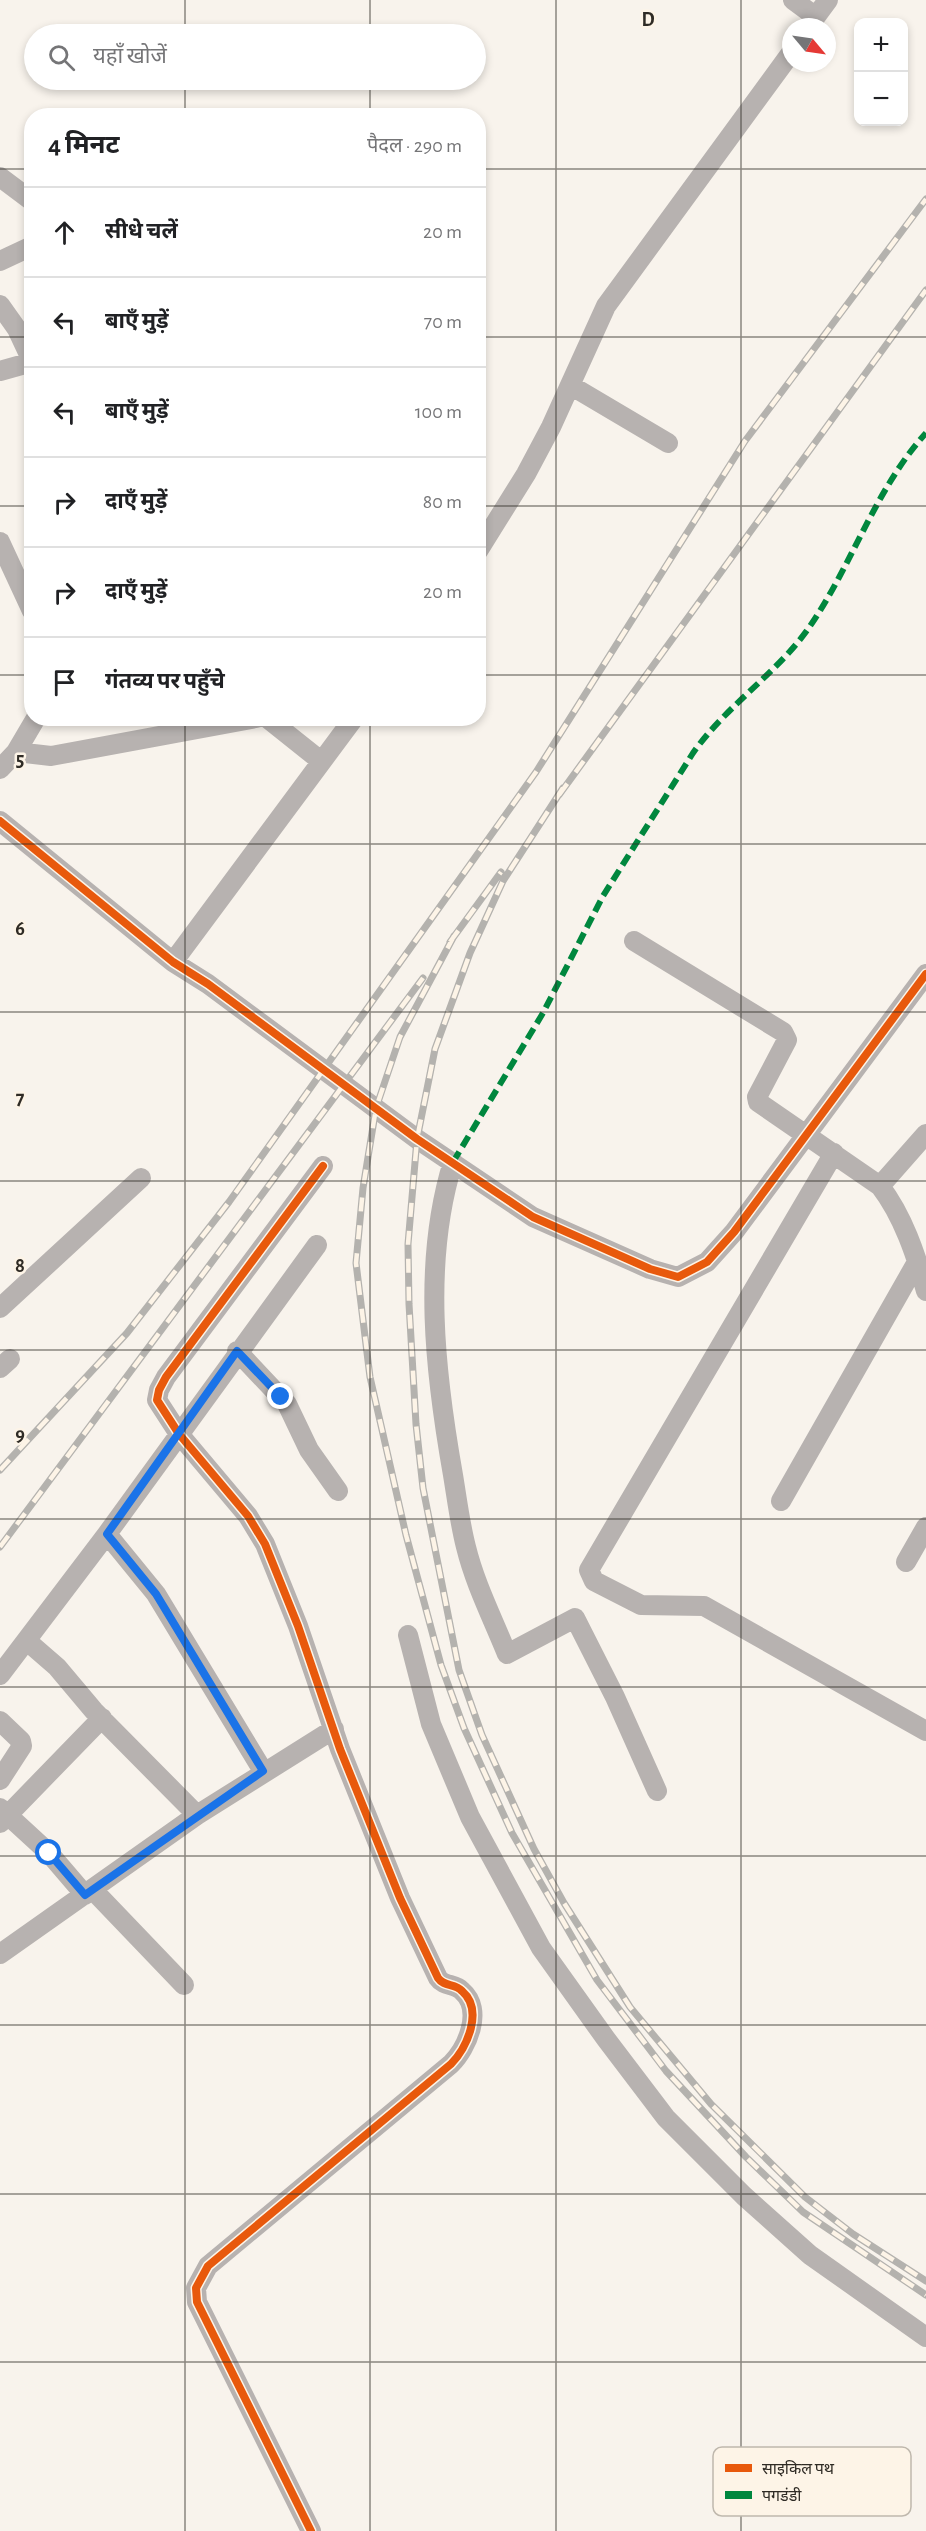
<!DOCTYPE html>
<html lang="hi">
<head>
<meta charset="utf-8">
<style>
	body { margin:0; font-family:"Alegreya Sans","Noto Sans Devanagari",sans-serif; background:#f6f6f6; color:#202124 }
	.controls { position:absolute; right:18px; top:18px; display:grid; overflow:hidden; border-radius:12px; box-shadow:0 3px 9px #0003 }
	.controls button { width:54px; height:54px; display:grid; place-items:center; padding:0; border:0; border-bottom:2px solid #e0e0e0; background:#fff; color:#202124; font:30px sans-serif }
	.compass { position:absolute; left:782px; top:18px; width:54px; height:54px; border-radius:50%; background:#fff; box-shadow:0 3px 9px #0003; rotate:119deg }
	.stop { position:absolute; width:18px; height:18px; margin:-14px; border:4px solid #1a73e8; border-radius:50%; background:#fff }
	.stop.end { background:#1a73e8; border-color:#fff; box-shadow:0 2px 6px #0008 }
	.list { margin:0; padding:0; list-style:none }
	h2 { display:flex; justify-content:space-between; align-items:center; height:78px; margin:0; padding:0 24px; font-size:26px }
	h2 small { font-size:20px; font-weight:400; color:#757577 }
	.list li { display:grid; grid-template-columns:39px 1fr auto; gap:18px; align-items:center; box-sizing:border-box; height:90px; padding:0 24px; border-top:2px solid #e0e0e0 }
	.list b { display:block; font-size:22px; white-space:nowrap }
	.list em { font-size:20px; font-style:normal; color:#757577 }
	.icon { flex:none; width:33px; height:33px; fill:none; stroke:currentColor; stroke-width:2; stroke-linecap:round; stroke-linejoin:round }
	.map { position:relative; flex:none; width:926px; height:2531px; overflow:hidden }
	.search { position:absolute; background:#fff; box-shadow:0 3px 9px #0003; left:24px; top:24px; width:462px; height:66px; display:flex; align-items:center; gap:15px; box-sizing:border-box; padding:0 21px; border-radius:33px; color:#757577; font-size:22px }
	.panel { position:absolute; background:#fff; box-shadow:0 3px 9px #0003; left:24px; top:108px; width:462px; height:618px; border-radius:24px }
	.map>svg:first-child { display:block }
</style>
</head>
<body>
<div class="map">
<svg width="926" height="2531" viewBox="0 0 926 2531">
	<rect width="100%" height="100%" fill="#f8f3ec"/>
	<g fill="none" stroke-linecap="round" stroke-linejoin="round">
		<path stroke="#b7b2b0" stroke-width="20" d="M793 0 812 14 811 27
			M814 19 828 0
			M0 177 32 201
			M0 261 32 246
			M0 305 17 329 32 361
			M0 371 32 362
			M570 385 668 443
			M0 542 32 611
			M478 551 526 474 551 427 606 306 791 53
			M267 718 321 761
			M16 752 51 756 256 718
			M0 769 16 752 36 718
			M0 821 173 962 208 984 417 1139 533 1217 650 1269 678 1277 707 1262 734 1232 926 974
			M634 941 783 1032 787 1040 757 1097 758 1102 880 1186C903 1216 916 1255 926 1291
			M173 962 354 718
			M834 1153 589 1570 594 1581 641 1605 704 1606 926 1731
			M453 1162C422 1262 435 1373 453 1475 457 1499 460 1524 466 1547 475 1584 493 1619 507 1654L575 1618 615 1697 657 1791
			M880 1186 926 1134
			M0 1308 141 1178
			M237 1351 287 1404 309 1450 338 1491
			M0 1368 10 1359
			M781 1501 917 1262
			M107 1534 156 1594 263 1771
			M906 1562 926 1527
			M408 1635 431 1724 470 1817 541 1948 606 2039 666 2118 744 2196 810 2255 926 2337
			M27 1641 57 1667 94 1711 197 1815
			M0 1675 107 1534 317 1245
			M0 1721 21 1741 22 1746 0 1780
			M0 1808 49 1853 85 1895
			M0 1823 102 1718
			M93 1890 184 1985
			M0 1954 197 1815 334 1729
			M311 2531 197 2302 196 2288 208 2266 451 2064C467 2048 484 2010 462 1991 455 1983 444 1987 438 1978L400 1898 340 1749 298 1626 265 1544 248 1516 179 1434 157 1400 159 1390 166 1377 323 1166"/>
		<defs>
			<path id="rail" d="M563 788 503 881 470 953 435 1049 417 1139 408 1244 409 1304 416 1424 423 1488 459 1670 482 1735 534 1849 564 1903 630 2007 711 2104 805 2197 853 2234 926 2281
				M559 795 926 290
				M454 936 400 1037 376 1108 363 1188 356 1263 370 1377 406 1535 441 1665 464 1728 512 1833 597 1980 666 2071 746 2157 803 2212 926 2295
				M450 942 501 872
				M0 1470 127 1333 229 1202 536 772 745 441 926 199
				M0 1547 423 978"/>
		</defs>
		<use href="#rail" stroke="#b4b2ae" stroke-width="7"/>
		<use href="#rail" stroke="#fdf4e7" stroke-width="4.5" stroke-dasharray="14" stroke-linecap="butt"/>
		<path stroke="#00873e" stroke-width="6" stroke-dasharray="12 6" stroke-linecap="butt" d="M453 1162 543 1013 603 896 693 753C726 706 776 674 808 629 852 566 875 489 926 433"/>
		<defs>
			<path id="cycleway" d="M0 821 173 962 208 984 417 1139 533 1217 650 1269 678 1277 707 1262 734 1232 926 974
				M311 2531 197 2302 196 2288 208 2266 451 2064C467 2048 484 2010 462 1991 455 1983 444 1987 438 1978L400 1898 340 1749 298 1626 265 1544 248 1516 179 1434 157 1400 159 1390 166 1377 323 1166"/>
		</defs>
		<use href="#cycleway" stroke="#fdf4e7" stroke-width="11"/>
		<use href="#cycleway" stroke="#e8590c" stroke-width="8"/>
	</g>
	<g fill="none" stroke-linecap="round" stroke-linejoin="round">
		<path stroke="#1a73e8" stroke-width="8" d="M49 1853 85 1895 263 1771 156 1594 107 1534 237 1351 281 1397"/>
	</g>
	<path fill="none" stroke="#2f2b25" stroke-width="1.5" stroke-opacity="0.55" d="M185 0V34M370 0V34M556 0V2531M741 0V2531M185 80V116M370 80V116M0 169H32M478 169H926M0 337H32M478 337H926M0 506H32M478 506H926M0 675H32M478 675H926M185 718V2531M370 718V2531M0 844H926M0 1012H926M0 1181H926M0 1350H926M0 1519H926M0 1687H926M0 1856H926M0 2025H926M0 2194H926M0 2362H926"/>
	<rect x="713" y="2447" width="198" height="69" rx="9" fill="#fdf4e7" stroke="#bfb8ad" stroke-width="1.5"/>
	<rect x="725" y="2464" width="27" height="8" fill="#e8590c"/>
	<rect x="725" y="2491" width="27" height="8" fill="#00873e"/>
	<g font-size="16" fill="#2f2b25">
		<text x="762" y="2474">साइकिल पथ</text>
		<text x="762" y="2501">पगडंडी</text>
	</g>
	<g font-size="20" text-anchor="middle" font-weight="bold" fill="#2f2b25" stroke="#fdf4e7" stroke-width="5" stroke-linejoin="round" paint-order="stroke">
		<text x="648" y="26">D</text>
		<text x="20" y="766">5</text>
		<text x="20" y="935">6</text>
		<text x="20" y="1104">7</text>
		<text x="20" y="1272">8</text>
		<text x="20" y="1441">9</text>
	</g>
</svg>
<div class="controls">
<button>+</button>
<button>−</button>
</div>
<svg class="compass" viewBox="-18 -18 36 36"><path d="M0-13l5 13h-10z" fill="#e53935"/><path d="M0 13l5-13h-10z" fill="#757577"/></svg>
<div class="stop" style="left:49px;top:1853px"></div>
<div class="stop end" style="left:281px;top:1397px"></div>
<div class="search"><svg class="icon" aria-label="search" viewBox="0 0 24 24"><circle cx="10" cy="10" r="6"/><path d="M15 15l6 6"/></svg>यहाँ खोजें</div>
<section class="panel">
<h2>4 मिनट<small>पैदल · 290 m</small></h2>
<ul class="list">
<li><svg class="icon" aria-label="ahead" viewBox="0 0 24 24"><path d="M12 20V5M6 11l6-6 6 6"/></svg><div><b>सीधे चलें</b></div><em>20 m</em></li>
<li><svg class="icon" aria-label="left" viewBox="0 0 24 24"><path d="M17 20v-9H6M10 6l-5 5 5 5"/></svg><div><b>बाएँ मुड़ें</b></div><em>70 m</em></li>
<li><svg class="icon" aria-label="left" viewBox="0 0 24 24"><path d="M17 20v-9H6M10 6l-5 5 5 5"/></svg><div><b>बाएँ मुड़ें</b></div><em>100 m</em></li>
<li><svg class="icon" aria-label="right" viewBox="0 0 24 24"><path d="M7 20v-9h11M14 6l5 5-5 5"/></svg><div><b>दाएँ मुड़ें</b></div><em>80 m</em></li>
<li><svg class="icon" aria-label="right" viewBox="0 0 24 24"><path d="M7 20v-9h11M14 6l5 5-5 5"/></svg><div><b>दाएँ मुड़ें</b></div><em>20 m</em></li>
<li><svg class="icon" aria-label="arrive" viewBox="0 0 24 24"><path d="M6 21V4h12l-3 4 3 4H6"/></svg><div><b>गंतव्य पर पहुँचे</b></div></li>
</ul>
</section>
</div>
</body>
</html>
